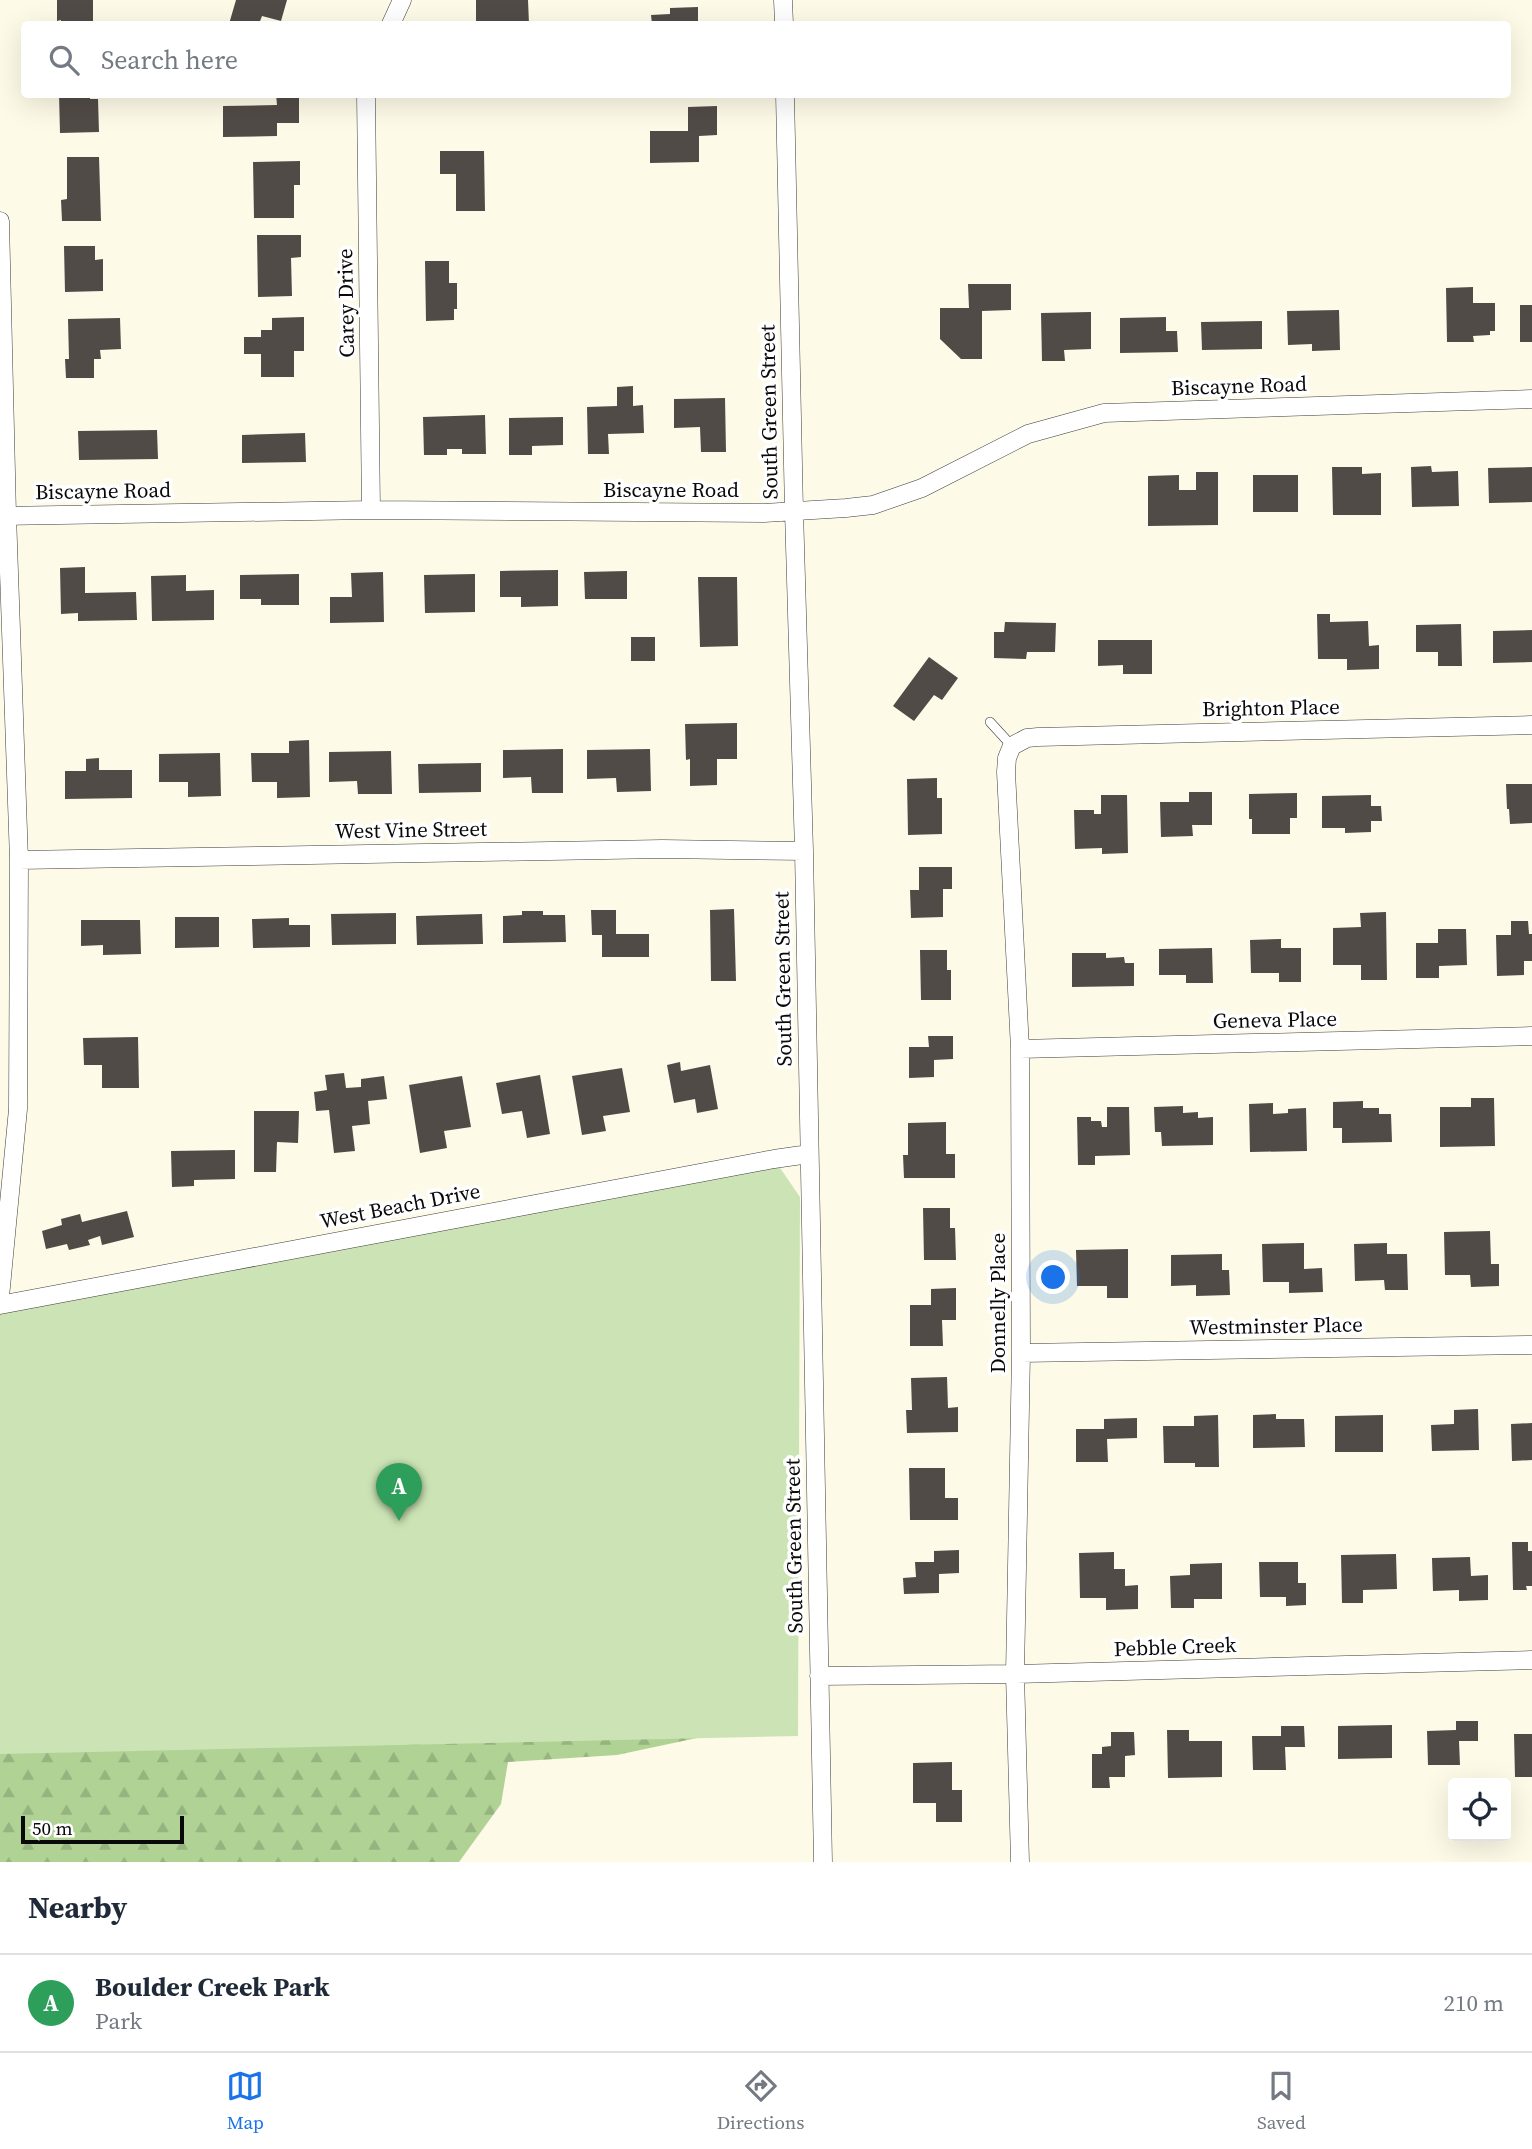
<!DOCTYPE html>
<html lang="en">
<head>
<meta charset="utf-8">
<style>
	body { margin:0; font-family:"Source Serif 4",serif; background:#f6f6f7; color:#1f2937 }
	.controls { position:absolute; right:21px; bottom:21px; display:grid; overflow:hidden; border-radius:7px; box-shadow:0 7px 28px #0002 }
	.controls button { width:63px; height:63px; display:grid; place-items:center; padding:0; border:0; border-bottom:2px solid #e0e1e3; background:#fff; color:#1f2937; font:35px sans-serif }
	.scale { position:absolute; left:21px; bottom:18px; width:163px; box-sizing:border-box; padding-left:7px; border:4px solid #090909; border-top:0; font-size:19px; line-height:24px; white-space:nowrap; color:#090909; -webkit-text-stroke:5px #fff; paint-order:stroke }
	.you { position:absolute; left:1054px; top:1278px; width:24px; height:24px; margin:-18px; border:5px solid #fff; border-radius:50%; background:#1a73e8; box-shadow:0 0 0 10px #1a73e833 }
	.badge { display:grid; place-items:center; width:46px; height:46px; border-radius:50%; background:#1a73e8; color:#fff; font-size:23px; font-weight:700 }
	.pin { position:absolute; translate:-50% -58px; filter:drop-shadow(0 2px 4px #0008) }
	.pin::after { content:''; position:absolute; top:37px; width:24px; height:21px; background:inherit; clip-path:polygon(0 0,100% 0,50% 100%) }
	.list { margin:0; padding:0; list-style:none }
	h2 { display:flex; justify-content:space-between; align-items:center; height:91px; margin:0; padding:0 28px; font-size:30px }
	h2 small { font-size:23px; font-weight:400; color:#747a83 }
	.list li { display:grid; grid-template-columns:46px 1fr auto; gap:21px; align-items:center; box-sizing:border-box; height:98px; padding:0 28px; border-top:2px solid #e0e1e3 }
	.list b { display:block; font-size:26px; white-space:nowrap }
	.list p { margin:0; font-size:23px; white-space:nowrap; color:#747a83 }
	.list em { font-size:23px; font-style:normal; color:#747a83 }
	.icon { flex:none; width:38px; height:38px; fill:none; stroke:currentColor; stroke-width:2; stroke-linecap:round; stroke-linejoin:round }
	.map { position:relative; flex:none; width:1532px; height:1862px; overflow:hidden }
	.search { position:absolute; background:#fff; box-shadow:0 7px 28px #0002; left:21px; right:21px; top:21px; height:77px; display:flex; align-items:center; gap:18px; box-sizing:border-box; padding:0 24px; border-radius:7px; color:#747a83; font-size:26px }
	.sheet { height:189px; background:#fff }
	nav { display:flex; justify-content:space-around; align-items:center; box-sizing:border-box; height:98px; border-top:2px solid #e0e1e3; background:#fff; font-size:19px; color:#747a83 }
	nav a { display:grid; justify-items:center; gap:4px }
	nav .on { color:#1a73e8 }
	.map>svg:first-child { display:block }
</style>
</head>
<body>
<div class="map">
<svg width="1532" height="1862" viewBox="0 0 1532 1862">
	<defs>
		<pattern id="forest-firs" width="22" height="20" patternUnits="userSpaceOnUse" patternTransform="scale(1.75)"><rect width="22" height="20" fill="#b0d395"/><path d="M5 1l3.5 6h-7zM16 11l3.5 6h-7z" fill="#96b47f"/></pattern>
	</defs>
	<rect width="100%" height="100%" fill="#fdfae7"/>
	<path fill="url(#forest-firs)" d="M0 1332 787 1719 617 1755 508 1762 501 1804 459 1862H0Z"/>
	<path fill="#cce4b5" d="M774 1159 800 1197 798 1736 0 1754V1305Z"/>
	<path fill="#514b47" d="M57 0H93V24H61V20L57 21Z
		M236 0H287L281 21 262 16 259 24H229Z
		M476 0H528L529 24H476Z
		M698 7V24H652L651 15 670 14V8Z
		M59 94H90V99H98L99 132 60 133Z
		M276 94H299V123H277V136L223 137V106L277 105Z
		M717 106V135L699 136V162L650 163V131H688V107Z
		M440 151H484L485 211H456V174H440Z
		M67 157H99L101 221H62L61 200 67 199Z
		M300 161V185H294V218H254L253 162Z
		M257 235H301V257L291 258 292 296 258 297Z
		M64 246H95V260L103 259V291L65 292Z
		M425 261H449V283H457V309H454V320L426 321Z
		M968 284H1011V310L982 311V359H961L940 339V308H969Z
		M1473 287V303H1495V331H1490V335L1473 336 1474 342H1447L1446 288Z
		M1520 305H1532V342H1520Z
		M1339 310 1340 350 1312 351V344L1288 345 1287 311Z
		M1091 312V349L1064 350 1065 361H1042L1041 313Z
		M304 317V351H294V377H261V354H244V337H261V330H272V318Z
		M1166 317V331H1177L1178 352 1120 353V318Z
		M120 318 121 349 100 350 101 359H94V378H66L65 359H69L68 319Z
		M1262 321V349L1202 350 1201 322Z
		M633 386V406L643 405 644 433 608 434 609 454H588L587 407 617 406V387Z
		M725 398 726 452H701L700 427 674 428V399Z
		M485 415 486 454H462V449H447V455H424L423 417Z
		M563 417V445L532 446V455H509V418Z
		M157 430 158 459 79 460 78 431Z
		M305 433 306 462 242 463V435Z
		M1431 466 1432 472 1458 471 1459 506 1412 507 1411 467Z
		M1332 467H1362V474L1381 473V515H1333Z
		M1532 467V502L1489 503 1488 468Z
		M1196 472H1218V525L1148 526V476L1179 475V490H1196Z
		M1253 475H1298V512H1253Z
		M85 567V593L136 592 137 620 78 621V613L61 614 60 568Z
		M558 570V606L521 607V597H500V571Z
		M627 571V599H585L584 572Z
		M383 572 384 622 330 623V597H352L351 573Z
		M299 574V605H261V599H240V575Z
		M475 574V612L425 613 424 575Z
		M186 575V591L214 590V620L152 621 151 576Z
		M698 577H737L738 646 700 647Z
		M1317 614H1330V622L1368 621 1369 646 1379 645V669L1347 670V659H1318Z
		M1005 622 1056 623 1055 652H1027L1026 659 994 658V632H1004Z
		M1461 624 1462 666H1438V652H1416V625Z
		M1532 630V662L1493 663V631Z
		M631 637H655V661H631Z
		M1098 640H1152V674H1123V665L1098 666Z
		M929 657 958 678 942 700 934 695 914 721 893 706Z
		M737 723V759H717V785L690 786V759L686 760 685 724Z
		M309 740 310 797 277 798V782H252L251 753H289V741Z
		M563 749V793H532L531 777 503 778V750Z
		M650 749 651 791 617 792 616 778 587 779V750Z
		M391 751 392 794H358L357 781 329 782V752Z
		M220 753 221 796 188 797V782H159V754Z
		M99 758V770H132V798L65 799V771H86V759Z
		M481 763V792L419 793 418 764Z
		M937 778V798H942V834L908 835 907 779Z
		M1506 784H1532V823L1510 824 1509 809H1507Z
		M1189 792H1212V825H1192L1193 836 1161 837 1160 802H1189Z
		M1297 793V818H1290V834H1252V819H1249V794Z
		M1101 795H1127L1128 853 1102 854V848L1075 849 1074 810H1094V814H1101Z
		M1371 795V806H1381L1382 821H1371V832L1345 833V828H1322V796Z
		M919 867H952V889H943V917L911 918 910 890H919Z
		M734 909 736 981H711L710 910Z
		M591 910H616V934H649V957H602V935H592Z
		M522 911H543V915H565L566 942 503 943V916L522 915Z
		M1386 912 1387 980H1361V965H1333V928L1361 927 1360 913Z
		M396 913V944L332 945 331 914Z
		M482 914 483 944 417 945 416 916Z
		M175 917H219V947L175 948Z
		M289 918V925H310V947L253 948 252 919Z
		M81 920H140L141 954 103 955V945L81 946Z
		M1511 921H1528L1529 934H1532V961H1524V975L1497 976 1496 935H1511Z
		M1438 929H1466L1467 965 1439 966V978H1416V943H1438Z
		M1281 939V948H1301V982H1279V973H1251L1250 940Z
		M1212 948 1213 983H1186V975H1159V949Z
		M920 950H947V970H951V1000H921Z
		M1072 953H1106V958L1124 957 1125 963H1134V986L1072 987Z
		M928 1036H953V1059L934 1060V1077L909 1078V1047H929Z
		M138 1037 139 1088H102V1065H84L83 1038Z
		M680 1062 681 1071 710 1065 718 1109 697 1113 695 1099 674 1103 667 1065Z
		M622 1068 630 1112 603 1116 606 1131 582 1135 572 1076Z
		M344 1073 346 1088 361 1087V1079L384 1076 387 1099 368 1101 370 1124 352 1126 355 1151 334 1153 329 1110 316 1111 314 1092 327 1090 325 1075Z
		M540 1075 550 1134 527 1138 522 1111 502 1114 496 1083Z
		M462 1076 471 1127 444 1131 447 1148 420 1153 409 1085Z
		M1471 1098H1494L1495 1146 1440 1147V1107H1471Z
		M1363 1101V1108H1379V1114H1391L1392 1142 1342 1143V1128H1333V1102Z
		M1273 1103V1114L1288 1113V1109L1306 1108 1307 1151 1250 1152 1249 1104Z
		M1183 1106V1113L1198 1112V1118L1213 1117V1145L1162 1146 1161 1132H1155L1154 1107Z
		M1107 1107H1129L1130 1155 1095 1156V1165H1078L1077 1117H1091V1121H1101L1102 1127H1107Z
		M254 1111H299L298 1143 277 1142 276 1172H254Z
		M946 1122V1154H955V1178H904L903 1155H908V1123Z
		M235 1150V1179L194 1180V1186L172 1187 171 1151Z
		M923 1208H950V1228H955L956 1260H924Z
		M127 1211 134 1237 102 1245 100 1236 88 1240 90 1245 69 1250 67 1244 46 1249 42 1231 62 1225 61 1219 80 1214 82 1222Z
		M1490 1231 1491 1264H1499V1286L1471 1287 1470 1275H1445L1444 1232Z
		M1304 1243V1269L1322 1268 1323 1292 1289 1293V1282H1263L1262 1244Z
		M1387 1243V1254H1407L1408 1290H1385L1384 1280 1355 1281 1354 1244Z
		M1128 1249V1298H1107V1286H1077L1076 1250Z
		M1222 1254V1270H1229L1230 1295 1196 1296V1285L1171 1286V1255Z
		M956 1288V1320H942L943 1346H910V1305H931V1289Z
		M947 1377 948 1408 958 1407V1432L907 1433 906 1410H912L911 1378Z
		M1478 1409 1479 1450 1432 1451 1431 1425 1454 1424V1410Z
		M1276 1414V1419H1304L1305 1447 1253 1448V1415Z
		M1218 1415 1219 1467H1195V1463H1164L1163 1426H1194V1416Z
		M1383 1415V1452H1335V1416Z
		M1137 1418V1438L1107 1439 1108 1462H1076V1429H1104V1419Z
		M1532 1423V1460L1512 1461 1511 1424Z
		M909 1468H945V1498H958V1520H910Z
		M1512 1542H1528V1551H1532V1586H1526L1527 1590H1513Z
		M959 1550V1573L939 1574V1593L904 1594 903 1578 916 1577 915 1562H934V1551Z
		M1114 1552V1569H1125V1586L1138 1585V1609L1106 1610V1598H1080L1079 1553Z
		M1396 1554 1397 1589 1363 1590V1603H1342L1341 1555Z
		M1470 1557 1471 1576 1488 1575V1600L1459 1601V1590L1433 1591 1432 1558Z
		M1259 1562H1298V1583H1306V1605L1286 1606V1597H1260Z
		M1222 1563V1599H1194V1608H1171L1170 1576 1190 1575V1564Z
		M1456 1721H1478V1741H1459L1460 1765H1428L1427 1731 1456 1730Z
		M1392 1725V1758L1338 1759V1726Z
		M1281 1726H1304L1305 1747H1285L1286 1770H1253L1252 1736H1281Z
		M1167 1730H1189V1741H1222V1777L1168 1778Z
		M1111 1732H1134L1135 1755 1125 1756V1777H1109L1110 1788H1092V1754H1102V1747L1111 1746Z
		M1514 1734H1532V1777H1515Z
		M952 1762V1790H962V1822H936V1803H913V1763Z"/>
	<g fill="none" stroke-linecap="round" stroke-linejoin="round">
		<defs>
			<path id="service" d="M990 722 1012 746"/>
			<path id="minor" d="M783 0 784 24
				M391 24 402 0
				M366 94 371 510
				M785 94 794 511 804 851 823 1862
				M0 221 7 515 19 860 18 1109 0 1297
				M0 516 371 510 764 513 846 508 873 505 922 488 1028 434 1104 413 1532 399
				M19 860 662 849 804 851
				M1020 1049 1532 1036
				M0 1305 774 1159 809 1154
				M1021 1353 1532 1345
				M819 1676 1015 1674 1532 1660
				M1020 1862 1015 1674 1021 1353 1020 1049 1006 772 1007 758 1012 746 1027 738 1038 737 1532 725"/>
		</defs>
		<use href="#service" stroke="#3c3c3c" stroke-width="10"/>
		<use href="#minor" stroke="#3c3c3c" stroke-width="19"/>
		<use href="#service" stroke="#fff" stroke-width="9"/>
		<use href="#minor" stroke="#fff" stroke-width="18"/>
	</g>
	<g text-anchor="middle" stroke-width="7" stroke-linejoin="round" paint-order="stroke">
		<g font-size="21" fill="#090909" stroke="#fff">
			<text transform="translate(346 303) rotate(-91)" y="7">Carey Drive</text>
			<text transform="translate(1239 386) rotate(-2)" y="7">Biscayne Road</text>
			<text transform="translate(769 412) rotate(-91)" y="7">South Green Street</text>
			<text x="671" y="497">Biscayne Road</text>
			<text transform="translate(103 491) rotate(-1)" y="7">Biscayne Road</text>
			<text transform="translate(1271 708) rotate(-1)" y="7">Brighton Place</text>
			<text transform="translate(411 830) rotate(-1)" y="7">West Vine Street</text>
			<text transform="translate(783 979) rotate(-91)" y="7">South Green Street</text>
			<text transform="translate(1275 1020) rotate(-1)" y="7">Geneva Place</text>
			<text transform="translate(400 1206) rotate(-11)" y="7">West Beach Drive</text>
			<text transform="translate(998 1303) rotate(-90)" y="7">Donnelly Place</text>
			<text transform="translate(1276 1326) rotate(-1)" y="7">Westminster Place</text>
			<text transform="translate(794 1546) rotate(-91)" y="7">South Green Street</text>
			<text transform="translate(1175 1647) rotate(-2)" y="7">Pebble Creek</text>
		</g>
	</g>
</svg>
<div class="controls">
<button><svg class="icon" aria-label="locate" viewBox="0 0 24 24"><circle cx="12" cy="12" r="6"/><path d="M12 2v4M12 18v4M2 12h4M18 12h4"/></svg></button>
</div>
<div class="scale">50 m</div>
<div class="you"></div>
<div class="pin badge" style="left:399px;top:1521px;background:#2e9e5b">A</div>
<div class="search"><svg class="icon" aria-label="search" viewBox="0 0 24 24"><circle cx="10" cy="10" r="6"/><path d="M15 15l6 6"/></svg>Search here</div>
</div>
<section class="sheet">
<h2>Nearby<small></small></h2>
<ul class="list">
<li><span class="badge" style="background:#2e9e5b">A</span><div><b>Boulder Creek Park</b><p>Park</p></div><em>210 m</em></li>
</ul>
</section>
<nav>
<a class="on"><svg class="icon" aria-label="map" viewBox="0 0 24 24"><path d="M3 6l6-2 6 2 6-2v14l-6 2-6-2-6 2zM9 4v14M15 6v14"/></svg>Map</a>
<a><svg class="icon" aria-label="directions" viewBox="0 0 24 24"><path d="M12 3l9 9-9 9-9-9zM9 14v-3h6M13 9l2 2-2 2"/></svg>Directions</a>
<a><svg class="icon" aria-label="saved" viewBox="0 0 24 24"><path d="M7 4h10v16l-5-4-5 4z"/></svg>Saved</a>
</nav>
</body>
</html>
